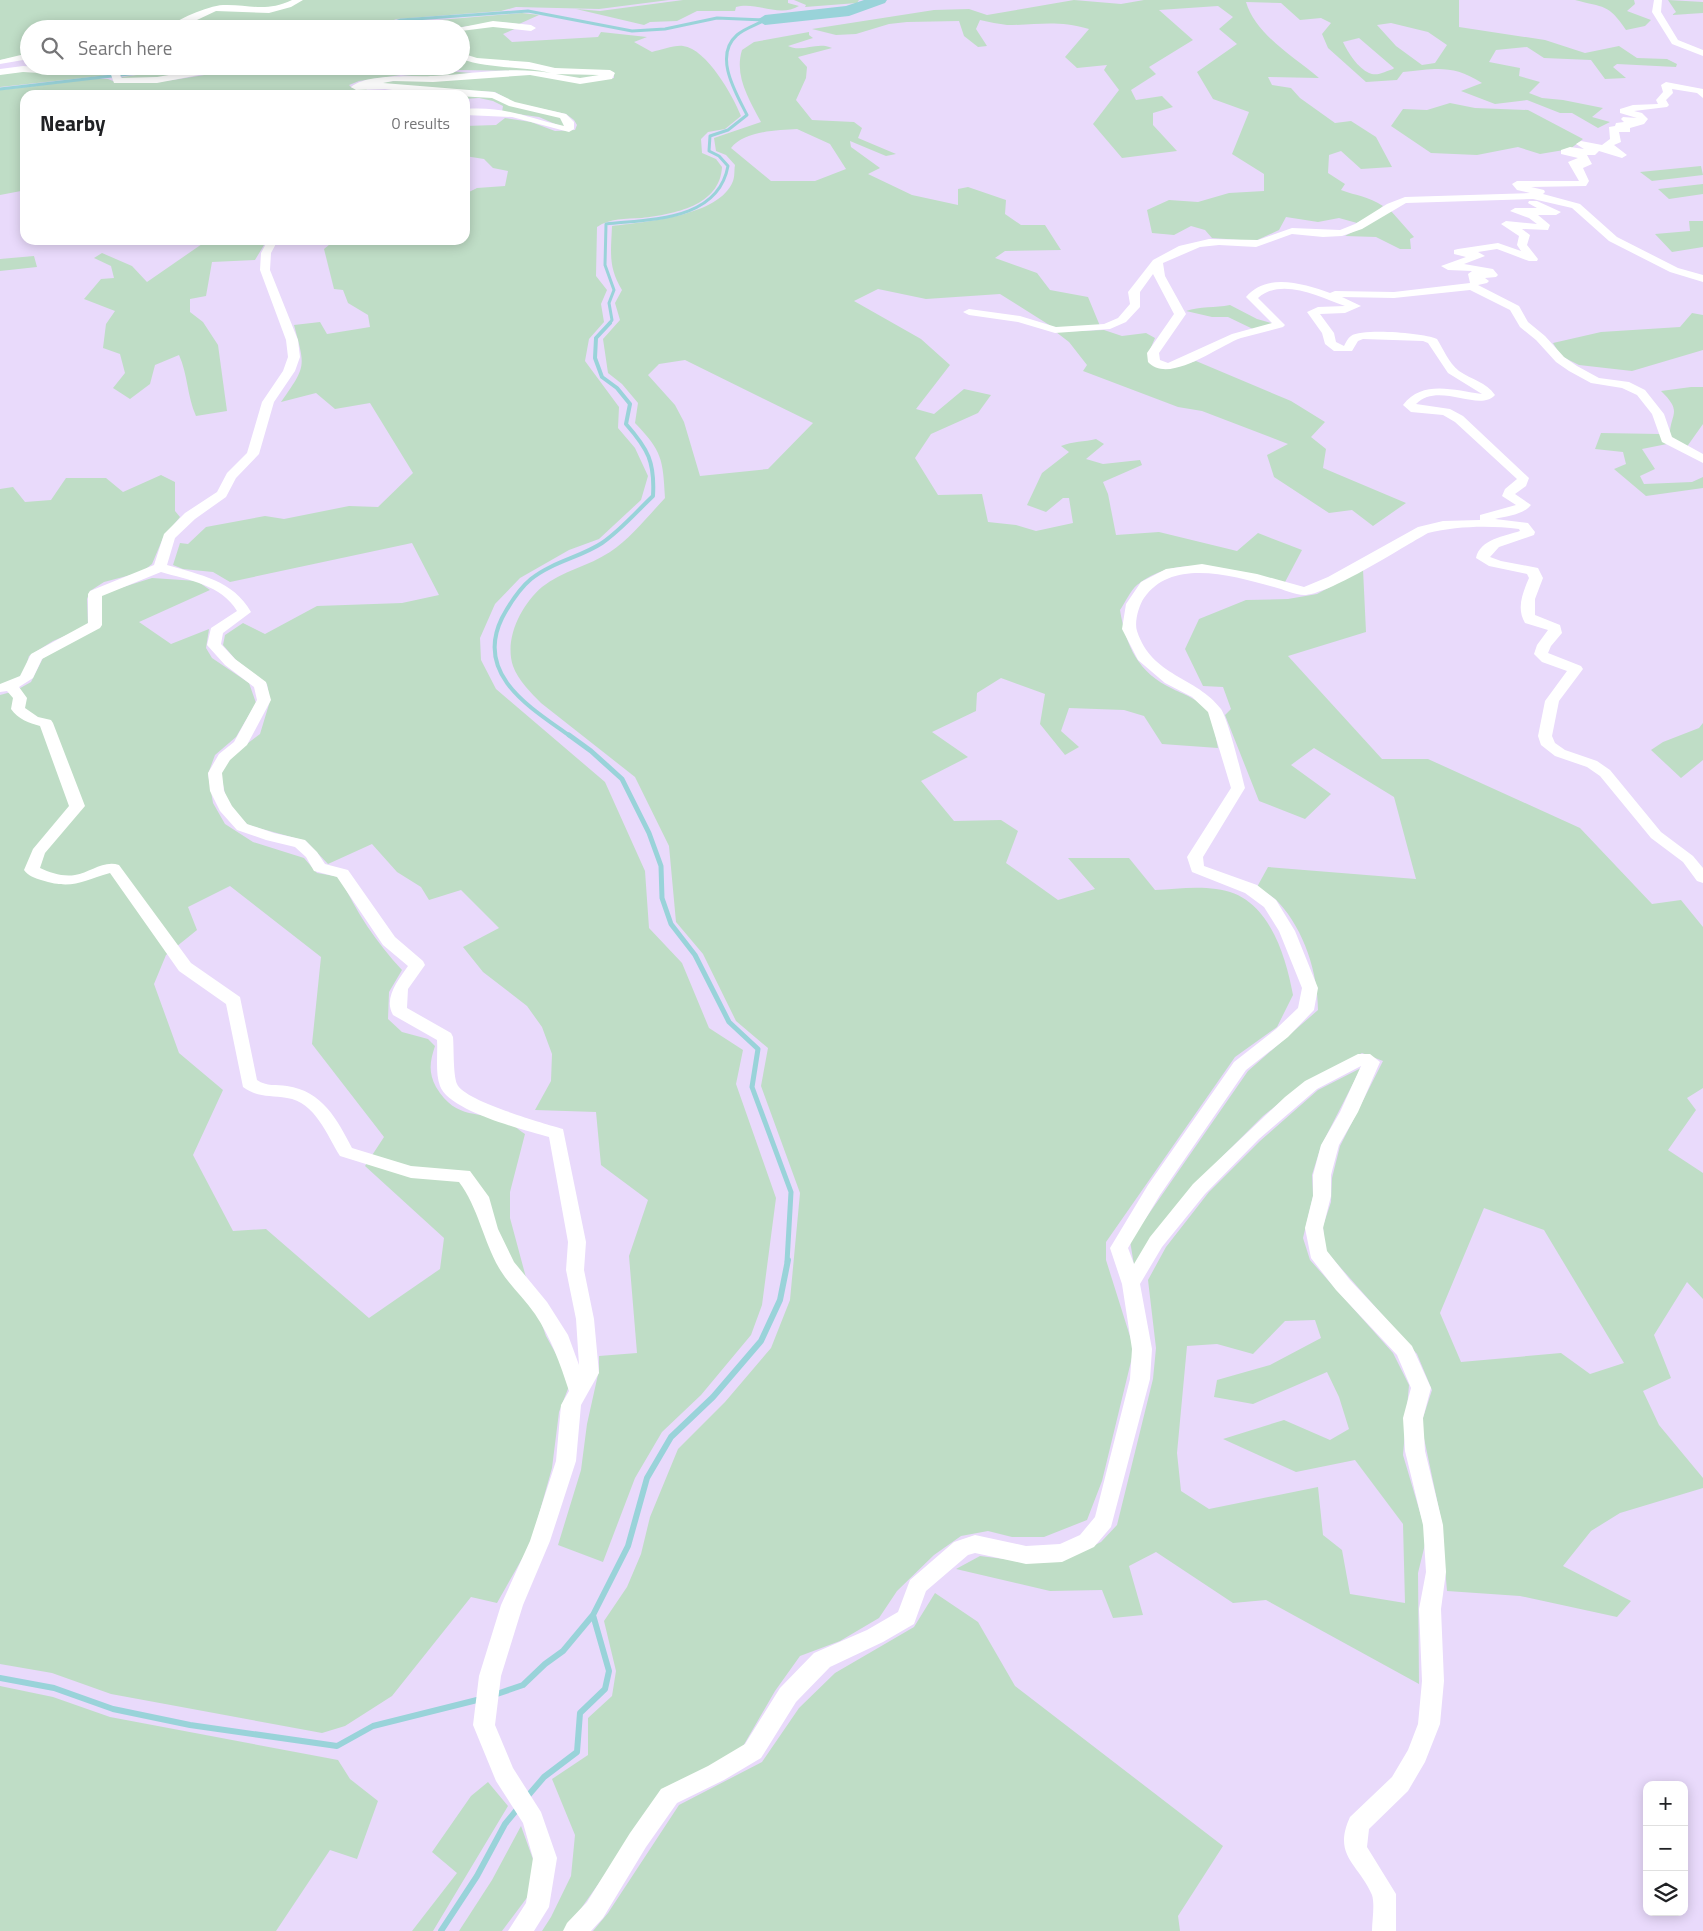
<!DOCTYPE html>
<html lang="en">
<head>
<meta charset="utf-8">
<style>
	body { margin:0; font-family:"Titillium Web",sans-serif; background:#f6f6f6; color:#202124 }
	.controls { position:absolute; right:15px; bottom:15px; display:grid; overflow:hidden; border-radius:10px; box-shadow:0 2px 12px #0003 }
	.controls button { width:45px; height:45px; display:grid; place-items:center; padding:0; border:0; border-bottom:1px solid #e0e0e0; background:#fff; color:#202124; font:25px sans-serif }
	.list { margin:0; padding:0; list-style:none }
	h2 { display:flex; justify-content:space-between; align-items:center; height:65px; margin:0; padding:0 20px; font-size:21px }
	h2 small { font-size:16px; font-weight:400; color:#757577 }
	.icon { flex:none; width:28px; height:28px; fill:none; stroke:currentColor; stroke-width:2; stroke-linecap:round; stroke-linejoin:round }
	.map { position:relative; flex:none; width:1703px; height:1931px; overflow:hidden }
	.search { position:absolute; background:#fff; box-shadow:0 2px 12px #0003; left:20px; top:20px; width:450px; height:55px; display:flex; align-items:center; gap:12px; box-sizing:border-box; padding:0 18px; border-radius:28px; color:#757577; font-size:19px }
	.panel { position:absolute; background:#fff; box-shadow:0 2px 12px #0003; left:20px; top:90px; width:450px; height:155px; border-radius:15px }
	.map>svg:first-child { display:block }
</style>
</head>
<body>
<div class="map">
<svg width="1703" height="1931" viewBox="0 0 1703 1931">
	<rect width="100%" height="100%" fill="#e9dafb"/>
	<path fill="#bfddc6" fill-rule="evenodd" d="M0 0H295L269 9 215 8 164 29H29V55L0 60Z
		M302 0H669L599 9 516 7 501 11 397 19 365 29H174L218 9 251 12Z
		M683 0H788V3L799 6C779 18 756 1 736 7L735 11H697L677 21 650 22 644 25 576 9 600 11Z
		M794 0H859L857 3 805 7 806 5Z
		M1074 0 1121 4 1144 0H1459V27L1545 40 1585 53 1619 46 1637 58 1667 59 1677 64 1676 67 1617 64 1613 67 1626 78 1605 79 1591 60 1544 58 1527 47 1496 50 1489 62 1520 68 1519 76 1540 82 1529 93 1542 98 1563 100 1603 108 1592 117 1610 122 1598 128 1572 113H1560L1527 100 1495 104 1461 91 1482 83C1452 64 1436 69 1403 72L1397 80 1366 82 1328 48 1322 34 1331 23 1321 18 1300 20 1281 3 1246 2C1255 34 1294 57 1319 78L1268 77 1272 85 1291 88 1300 98 1335 123 1351 121 1376 137 1392 167 1361 169 1341 151 1329 155 1328 173 1345 184 1341 190C1357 196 1368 196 1383 206L1375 213 1357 223 1339 218 1318 222 1286 217 1279 230 1255 241 1212 238 1205 230 1191 226 1174 235 1152 233 1147 210 1169 200 1198 202 1229 193 1264 191V174L1232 154 1249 112 1213 99 1197 72 1237 44 1219 29 1233 17 1218 6 1159 10 1193 40 1149 67 1156 74 1131 90 1136 100 1162 96 1173 107 1153 113V125L1177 151 1122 158 1093 124 1119 90 1104 70 1107 65 1077 68 1065 57 1089 29C1056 20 1040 25 1007 25 999 24 989 22 980 20L976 29 987 46 978 47 964 36 959 21 907 22 889 24 856 34 836 35 812 29 934 10 969 9 987 15ZM1391 23 1428 32 1447 45 1435 63 1422 65 1396 46 1377 25ZM1359 38 1394 68 1393 69C1386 71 1377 77 1369 73 1358 68 1348 53 1343 42Z
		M1575 0H1634L1635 4 1627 11 1651 20 1645 26 1626 30C1608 3 1604 8 1575 0Z
		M1668 0 1703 2V13L1672 15 1676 12Z
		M522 13 539 15 519 24 499 22 447 29H382L427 21Z
		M494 25 517 28 503 34 512 42 598 37 601 32 647 37 634 42 652 52C661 50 674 45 683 46 707 49 733 96 741 116L725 129 708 132 701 139 702 153 716 159 722 167C720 206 674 214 642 218 625 219 610 218 597 227L596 276 607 290 601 304 604 322 589 339 585 361 619 407 618 428 635 448 648 476 641 500 599 539 569 550 520 578 495 604 480 638 481 660 496 689 605 782 645 871 649 928 682 963 709 1028 743 1050 736 1084 776 1198 762 1305 751 1335 701 1395 662 1432 635 1478 603 1562 558 1545 581 1470 587 1424 599 1370V1356L637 1353 629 1256 648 1200 601 1165 596 1112 535 1110 551 1081 552 1054 542 1027 527 1006 483 972 463 947 499 928 461 890 429 900 421 887 397 872 372 844 328 864 306 841 248 825 228 806 220 772 227 759 260 734 270 701 267 684 236 660 223 645 225 635 243 623 265 634 317 606 402 603 439 595 412 543 230 582 213 572 183 569 173 565 180 543 188 544 206 527 265 516 284 519 349 506 378 507 413 473 370 403 335 409 316 393 281 402C307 365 305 367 294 325L320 322 327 334 370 327 368 315 348 303 343 290 334 289 324 249 335 240H465V194L477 188 505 186 508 171 493 168 484 159 465 156V126L496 125 505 118 531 122 555 131 575 130 577 125 574 120 566 114 515 103 495 92 374 86 377 82 531 74 579 83 614 78V72L601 70 577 71 481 60 468 57 461 51V29Z
		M809 32V35L813 38 788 46C802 53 817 41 832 48L798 57 807 67 806 78 796 100 812 120 854 122 862 128 858 138 896 154 886 156 850 141 851 147 880 168 868 174 912 195 958 205V189L968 187 1006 200 1005 214 1021 225H1045L1061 250 1005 251 995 258 1037 273 1050 290 1088 297 1100 326 1054 328 1000 294 926 299 878 289 854 301 921 339 950 365 916 409 934 414 964 389 991 395 978 413 931 434 915 458 938 495 982 494 988 522 1016 525 1036 531 1073 523 1069 498H1063L1046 512 1027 505 1042 473 1069 452 1061 446C1073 441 1084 442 1096 439L1104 444 1086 459 1103 464 1140 460 1142 465 1103 482 1108 494 1116 535 1159 532 1237 551 1258 533 1302 550 1284 584C1235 572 1182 550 1137 585 1130 591 1125 603 1120 610 1126 646 1138 673 1173 689 1185 695 1203 701 1210 714 1214 724 1216 738 1218 748L1162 744 1144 716 1124 710 1069 708 1061 731 1079 747 1065 755 1040 724 1045 694 1001 678 977 693 976 711 932 732 968 757 921 781 954 821 1001 820 1018 831 1006 863 1058 900 1095 889 1068 858H1129L1155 890C1174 889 1196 886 1216 889 1267 894 1285 952 1293 995L1277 1027 1235 1057 1106 1242V1260L1134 1349 1102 1481 1087 1520 1044 1537H1012L988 1531 961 1536 934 1555 897 1591 879 1618 840 1641 800 1656 775 1691 742 1748 661 1795 568 1927 564 1931H542L551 1917 571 1876 575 1835 552 1779 588 1755V1718L612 1696 616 1671 604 1621 627 1587 641 1554 650 1517 678 1449 725 1402 771 1348 790 1300 800 1193 761 1086 768 1048 736 1021 703 954 676 922 669 846 635 777 541 703C531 693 518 680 513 666 504 639 521 605 542 587 562 571 589 566 610 552 631 538 648 516 665 498 663 459 662 451 635 423L638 403 622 384 608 373 603 339 620 320 615 303 622 290C608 267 611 252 612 226 645 222 720 216 733 181 735 176 734 170 735 165L726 155 716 151 714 138 761 122C749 99 734 76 742 50L754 42ZM797 129 830 144 846 169 815 181H771L731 148C744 131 777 130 797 129ZM685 360 813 423 768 469 700 476 684 422 675 405 648 375 659 364Z
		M461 59 563 73H601L605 76 582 80 529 71 459 70 444 66H461Z
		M94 66H124L110 73V75L0 87V74L18 71 55 73Z
		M132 66H192L119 74 120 72Z
		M203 66H235L177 76 121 80 122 77Z
		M334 66H434L446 71 472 73 432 78 401 75 359 81 349 85 352 88 367 89 362 95H25V198L21 191 0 195V90L92 79H108L118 83H137L173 80 242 69 260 70Z
		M422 92 479 94 561 117 567 126 562 127 539 117 502 112 503 106 493 101 479 98 465 99V95H409Z
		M1450 103 1475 108 1528 110 1583 139 1570 149 1540 154 1518 147 1477 155 1431 153 1391 126 1403 109 1427 110Z
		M1701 166 1703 175 1652 181 1640 172Z
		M1703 184V194L1669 199 1658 189Z
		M1391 211 1414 237 1410 239 1411 249H1400L1376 237 1345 236Z
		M1689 221H1703V247L1672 252 1655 234 1690 231Z
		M216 240H267L255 260 212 262 206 296 190 299V312L203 322 218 345 227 411 196 416C187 396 188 375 179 355L155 365 150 384 130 399 113 388 125 373 120 354 103 348 106 324 115 311 84 299 101 279 114 278 111 266 94 258 102 253 132 266 147 282 202 244Z
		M34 256 37 267 0 271V259Z
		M1230 305 1257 319 1275 324 1255 330 1228 317H1212L1186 311C1200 306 1215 308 1230 305Z
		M1692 313 1703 315V350L1632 371 1579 365 1561 356 1553 343 1601 332 1680 327Z
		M1104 330 1122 336 1146 333 1155 338 1149 352 1156 366 1168 369 1196 361 1291 401 1325 422 1311 437 1326 449 1323 468 1406 503 1373 526 1352 510 1329 513 1274 477 1267 455 1288 444 1202 411 1178 407 1083 371 1087 365 1069 342 1056 332Z
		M1691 387H1703V424L1686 448 1670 439C1668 414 1685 414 1661 391Z
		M1601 433 1660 434 1667 444 1642 449 1655 469 1640 476 1644 484 1692 482 1703 477V488L1646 496 1614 469 1626 464 1623 452 1595 449Z
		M161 475 175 482V511L180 517 163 538 152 564 142 572 104 582 90 591 87 599 88 626 53 641 29 656C23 677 21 680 0 685V489L13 487 25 502 51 500 66 478H106L123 492Z
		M1363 569 1366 632 1288 656 1382 759H1428L1580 828 1652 904 1681 900 1703 927V1088L1687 1098 1696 1110 1668 1150 1703 1173V1299L1687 1282 1654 1335 1671 1378 1643 1391 1659 1425 1703 1478V1488L1620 1513 1591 1531 1563 1566 1631 1601 1617 1617 1520 1596 1447 1591 1441 1519 1421 1424 1432 1390 1417 1354 1325 1250 1323 1226 1331 1202 1332 1178 1340 1146 1383 1061 1362 1053 1303 1084 1263 1116 1223 1156 1134 1265 1130 1241 1248 1071 1318 1010C1318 973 1304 930 1279 903 1273 896 1264 892 1257 887L1268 867 1416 879 1394 797 1314 748 1291 765 1331 794 1305 819 1259 801 1225 715 1231 709 1223 687 1203 686 1185 649 1199 619 1246 600 1288 599 1317 594ZM1484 1208 1544 1230 1624 1363 1590 1374 1561 1353 1461 1362 1440 1313Z
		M152 578 197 581 210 590 139 622 171 644 209 629 206 648 212 658 249 683 256 703 236 737 215 755 208 774 213 803 225 824 253 842 304 858 317 873 340 877C356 912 376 942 402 970L389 992 388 1019 402 1032 428 1039 435 1046C430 1061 428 1072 436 1087 457 1122 479 1109 509 1123 515 1126 520 1131 525 1134L510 1192V1218L528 1285 546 1336 571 1381 559 1412 552 1468 531 1543 497 1603 471 1597 392 1696 345 1726 322 1733 111 1694 52 1673 0 1664V695L15 691 31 682 43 658 84 635 101 594ZM230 886 321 957 312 1044 384 1137 365 1166 444 1238 440 1269 369 1318 266 1229 233 1231 193 1155 223 1090 179 1053 154 984 166 955 197 930 188 907Z
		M1703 723V760L1681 778 1651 750 1663 742 1699 728Z
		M1361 1068 1321 1146 1312 1175 1313 1196 1303 1238 1310 1260 1393 1353 1409 1385 1403 1455 1427 1536 1418 1573 1419 1684 1266 1600 1233 1603 1156 1552 1129 1566 1143 1615 1113 1618 1102 1590 1050 1591 956 1569 980 1556 1035 1563 1069 1558 1101 1542 1117 1525 1153 1379 1156 1348 1148 1280 1166 1247 1209 1192 1260 1141 1318 1090ZM1315 1320 1321 1338 1270 1365 1217 1380 1214 1397 1253 1404 1327 1372 1339 1397 1349 1429 1330 1440 1284 1420 1223 1439 1296 1472 1355 1460 1403 1524 1405 1603 1350 1594 1342 1550 1323 1535 1318 1487 1209 1509 1181 1491 1177 1453 1187 1346 1217 1344 1253 1354 1285 1321Z
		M935 1593 978 1622 1015 1686 1223 1846 1178 1916 1180 1931H593L608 1913 679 1805 762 1762 799 1708 835 1673 914 1627Z
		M0 1686 53 1697 110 1717 338 1760 350 1779 378 1801 357 1859 330 1850 276 1931H0Z
		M488 1782 508 1806 433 1931H412L457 1873 432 1852 471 1796Z
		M521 1826 534 1862 529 1895 502 1931H459L492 1880Z"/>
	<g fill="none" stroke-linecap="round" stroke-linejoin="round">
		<path stroke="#99d3d9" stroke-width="3" d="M372 29 401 20 528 11 632 31 665 29 717 18 765 20
			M0 89 198 66
			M609 324 612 320 609 303 614 290 605 265 606 224C651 219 718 221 728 166L719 156 709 151 710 136 728 130 747 115C736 93 713 56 737 35 745 28 756 25 765 20"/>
		<path stroke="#99d3d9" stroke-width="4" d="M570 736C531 708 474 675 502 618 509 605 519 589 531 579 552 562 581 557 602 543 621 530 637 511 653 496 655 462 648 449 626 424L630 404 617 388 602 377 595 358 596 338 610 323"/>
		<path stroke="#99d3d9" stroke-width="5" d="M569 735 591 751 622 779 649 833 661 866 662 898 671 924 695 955 729 1022 758 1049 752 1087 791 1192 787 1262"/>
		<path stroke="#99d3d9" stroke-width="6" d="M0 1678 54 1688 113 1709 190 1725 337 1746 373 1726 481 1699
			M494 1695 523 1685 545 1664 563 1651 593 1615
			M526 1798 544 1777 577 1752 580 1713 605 1689 609 1671 593 1615 628 1546 647 1478 671 1437 713 1397 761 1341 780 1300 788 1260
			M441 1931 477 1876 505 1824 519 1807"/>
		<path fill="#99d3d9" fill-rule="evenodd" d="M864 0H887L885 3 849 16 765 25 757 20 765 15 846 6Z"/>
		<path fill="#fff" fill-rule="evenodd" d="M292 0H303L291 7 269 13 216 11 178 29H165C176 20 207 6 223 5 250 4 264 13 292 0Z
			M1654 0H1662L1661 12 1678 40 1703 50V56L1672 44 1652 12Z
			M493 21 531 25 536 28 531 31 493 27 461 31V29H453Z
			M29 53V59L0 64V60Z
			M461 53 477 58 529 62 555 68 610 70 615 73 612 79 580 84 530 75 433 82 393 81 383 83 494 92 515 102 566 114 574 122V129L569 132 512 117 465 115V109C506 106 527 118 564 126L560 118 509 106 492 98 423 94 385 89 356 90 351 87C367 73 413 77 433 76 473 74 512 66 551 73 522 66 490 69 461 59ZM556 74 599 75 580 78Z
			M23 66 55 68 91 66 55 74 23 72 0 75V69Z
			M120 66H133L120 73 121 78 157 77 222 66H246L157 83H114L110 72Z
			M259 66H311L306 69H264Z
			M1666 82 1703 89V98L1697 93 1672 89 1673 93 1666 100 1669 105 1667 107 1634 111 1642 113 1648 119 1644 124 1630 128V132H1619L1621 142 1614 145 1627 155 1622 158 1599 151 1595 155H1587L1592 164 1583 168 1589 181 1586 186 1531 187 1544 190 1545 192 1543 194 1580 204 1617 237 1678 268 1703 275V282L1670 272 1609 241 1572 208 1533 199 1406 203 1362 229 1342 236 1323 237 1292 234 1256 247 1219 245 1200 247 1163 263 1165 276 1186 314 1159 353 1160 360 1168 363 1232 334 1272 323 1246 297C1267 272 1304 284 1330 293L1335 291 1394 292 1470 283 1468 274 1472 271 1448 270 1441 266 1466 257 1454 254V250L1458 249 1498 243 1521 251 1517 245 1519 236 1501 224 1506 221 1537 224 1529 218 1510 211 1515 208H1537L1528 203 1529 201H1537L1561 212 1556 215H1538L1550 225 1548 230 1522 229 1530 235 1527 245 1538 259 1537 261H1529L1497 249 1478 252 1485 256 1464 264 1493 269 1498 275 1496 277 1485 278 1489 281 1487 283 1478 285 1519 306 1528 322 1545 336 1564 357 1577 366 1599 378 1629 382 1645 390 1664 414 1672 437 1703 454V463L1662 442 1652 414 1637 395 1622 388 1591 383 1569 371 1556 362 1536 340 1520 327 1510 310 1470 290 1394 298 1342 297 1361 306 1345 313 1320 314 1334 333 1336 342 1344 346C1346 342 1348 338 1351 336 1363 328 1423 333 1437 339 1444 350 1448 362 1459 371 1472 380 1486 382 1495 395 1479 413 1439 381 1416 404L1450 409 1463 416 1529 478 1526 486 1515 494 1531 505C1523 515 1507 516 1495 519L1528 523 1535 532 1534 535 1499 547 1490 557 1501 561 1538 568 1543 578 1535 599V615L1560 625 1562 633 1551 646 1548 653 1581 666 1583 669 1559 701 1552 736 1555 743 1565 750 1597 761 1610 770 1661 832 1693 856 1703 868V883L1697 881 1683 862 1651 838 1600 776 1587 767 1555 756 1541 745 1538 736 1545 701 1567 671 1542 662 1534 654 1537 645 1548 630 1525 623C1516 608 1523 592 1529 578L1527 574 1489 566 1476 558C1480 539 1505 536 1520 531L1519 529C1490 525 1456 526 1428 533 1401 548 1333 592 1306 595 1297 596 1283 589 1274 587 1234 576 1172 557 1144 598 1139 605 1134 622 1137 631 1152 677 1196 676 1221 709 1228 719 1241 772 1245 788L1203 857 1204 866 1257 885 1276 900 1295 931 1318 988 1314 1010 1288 1037 1246 1070 1160 1195 1128 1248 1134 1264 1150 1237 1193 1184 1285 1097 1305 1081 1358 1054H1370L1380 1062 1358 1112 1339 1145 1331 1175V1196L1323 1228 1327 1251 1350 1280 1412 1346 1431 1388 1423 1418 1425 1451 1443 1525 1446 1572 1441 1609 1444 1681 1440 1724 1425 1762 1408 1791 1369 1829 1367 1847 1396 1894V1931H1372C1372 1921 1375 1905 1372 1895 1359 1864 1332 1856 1350 1817L1392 1777 1408 1750 1418 1724 1422 1681 1419 1609 1426 1572 1423 1525 1405 1451 1403 1418 1411 1388 1397 1355 1336 1290 1311 1258 1305 1228 1313 1196V1175L1321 1145 1340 1112 1361 1066 1317 1089 1259 1139 1205 1194 1162 1247 1140 1284 1152 1349 1150 1379 1111 1527 1094 1547 1062 1562 1026 1564 975 1553 968 1555 926 1591 914 1624 883 1642 830 1667 796 1702 761 1758 724 1780 677 1803 646 1847 603 1918 591 1931H563L567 1923 587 1902 630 1833 661 1789 708 1766 745 1744 780 1688 814 1653 867 1630 898 1612 910 1580 954 1542 975 1535 1026 1546 1060 1544 1080 1535 1095 1517 1130 1379 1132 1349 1122 1284 1110 1248 1148 1185 1234 1062 1276 1029 1298 1008 1302 988 1279 931 1264 907 1245 893 1192 872 1187 857 1231 788 1208 712 1192 697 1165 683 1138 660 1122 629 1126 604 1141 582 1166 569 1202 564 1257 574 1304 587 1328 577 1418 527 1443 521 1480 520V515L1516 505 1502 496 1505 489 1517 479 1455 422 1443 415 1411 412 1403 405C1423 379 1455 391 1482 394L1448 373 1428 343 1423 341 1363 339 1358 341 1352 351H1334L1325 344 1322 333 1307 312 1318 307 1345 306C1319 297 1282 277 1258 298L1285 325 1283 327C1269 331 1255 334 1241 338 1218 346 1169 385 1148 362L1147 353 1174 314 1153 274 1140 292V307L1126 322 1110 329 1055 333 1018 322 969 315 963 312 969 309 1020 316 1056 327 1104 324 1118 318 1130 304 1128 292 1153 260 1179 246 1209 239 1258 240 1292 228 1340 230 1355 224 1387 204 1405 197 1530 193 1517 190 1512 184 1517 181H1579L1568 162 1578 158 1561 154V150L1570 147 1584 149 1576 144 1581 141 1602 145 1610 139 1609 127 1615 126 1616 123 1624 122 1621 119 1623 117 1637 118 1620 113V109L1633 105 1658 104 1656 100 1663 92 1661 85Z
			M268 240H278L271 253 270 270 298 340 300 357 295 371 274 402 259 454 236 478 226 497 195 519 175 538 167 565C200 575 233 580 251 612L223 633 221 644 235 659 266 682 271 700 247 745 230 760 222 773 224 791 232 806 247 824 274 833 305 840 317 852 325 864 348 870 395 937 423 961 425 965 408 989 407 1008 451 1033 453 1037C454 1048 453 1074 457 1084 464 1101 543 1123 563 1129L586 1242 584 1270 594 1319 599 1373 581 1405 576 1461 550 1541 523 1605 501 1676 495 1725 513 1768 541 1812 557 1858 549 1907 534 1931H508L526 1903 533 1858 523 1823 496 1781 473 1725 479 1676 501 1605 530 1541 556 1461 561 1405 569 1391C560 1363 551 1338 535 1314 524 1298 509 1285 499 1268 483 1240 478 1207 459 1182L411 1178 340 1156C327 1135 315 1102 287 1098 270 1095 258 1098 243 1087L226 1004 179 971 110 873C82 881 72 890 41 880 35 878 28 876 24 870L33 849 69 806 40 726C29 723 18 719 11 709L13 698 7 691 0 692V684L20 676 31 654 88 623V594L90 591 154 565 164 534 185 513 217 492 227 473 247 453 262 402 283 371 288 357 286 340 260 270 261 253ZM161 572C188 580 222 585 237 611L211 628 207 645 225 665 254 687 257 700 234 742 219 754 208 773 210 791 220 811 237 830 266 840 295 847 306 857 314 871 337 877 383 945 408 966C399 979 383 998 393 1015L437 1040C438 1053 435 1073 440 1086 449 1111 524 1130 549 1137L568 1242 566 1270 576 1319 579 1365 568 1335 547 1302 514 1262 498 1229 489 1197 470 1171 411 1166 352 1148C337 1119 322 1091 287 1086 276 1084 267 1087 257 1080L240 997 191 963 119 865C103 860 90 873 75 875 63 877 51 873 40 868L45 853 85 806 53 723 51 720 38 717 25 708 27 698 19 687 33 678 42 659 100 628 102 625V596Z"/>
	</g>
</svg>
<div class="controls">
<button>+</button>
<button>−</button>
<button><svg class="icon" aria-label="layers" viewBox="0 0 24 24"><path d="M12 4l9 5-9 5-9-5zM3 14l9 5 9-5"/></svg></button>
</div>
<div class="search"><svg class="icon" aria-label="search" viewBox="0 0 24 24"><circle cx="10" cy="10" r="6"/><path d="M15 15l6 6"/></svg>Search here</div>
<section class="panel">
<h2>Nearby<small>0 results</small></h2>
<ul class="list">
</ul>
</section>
</div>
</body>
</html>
